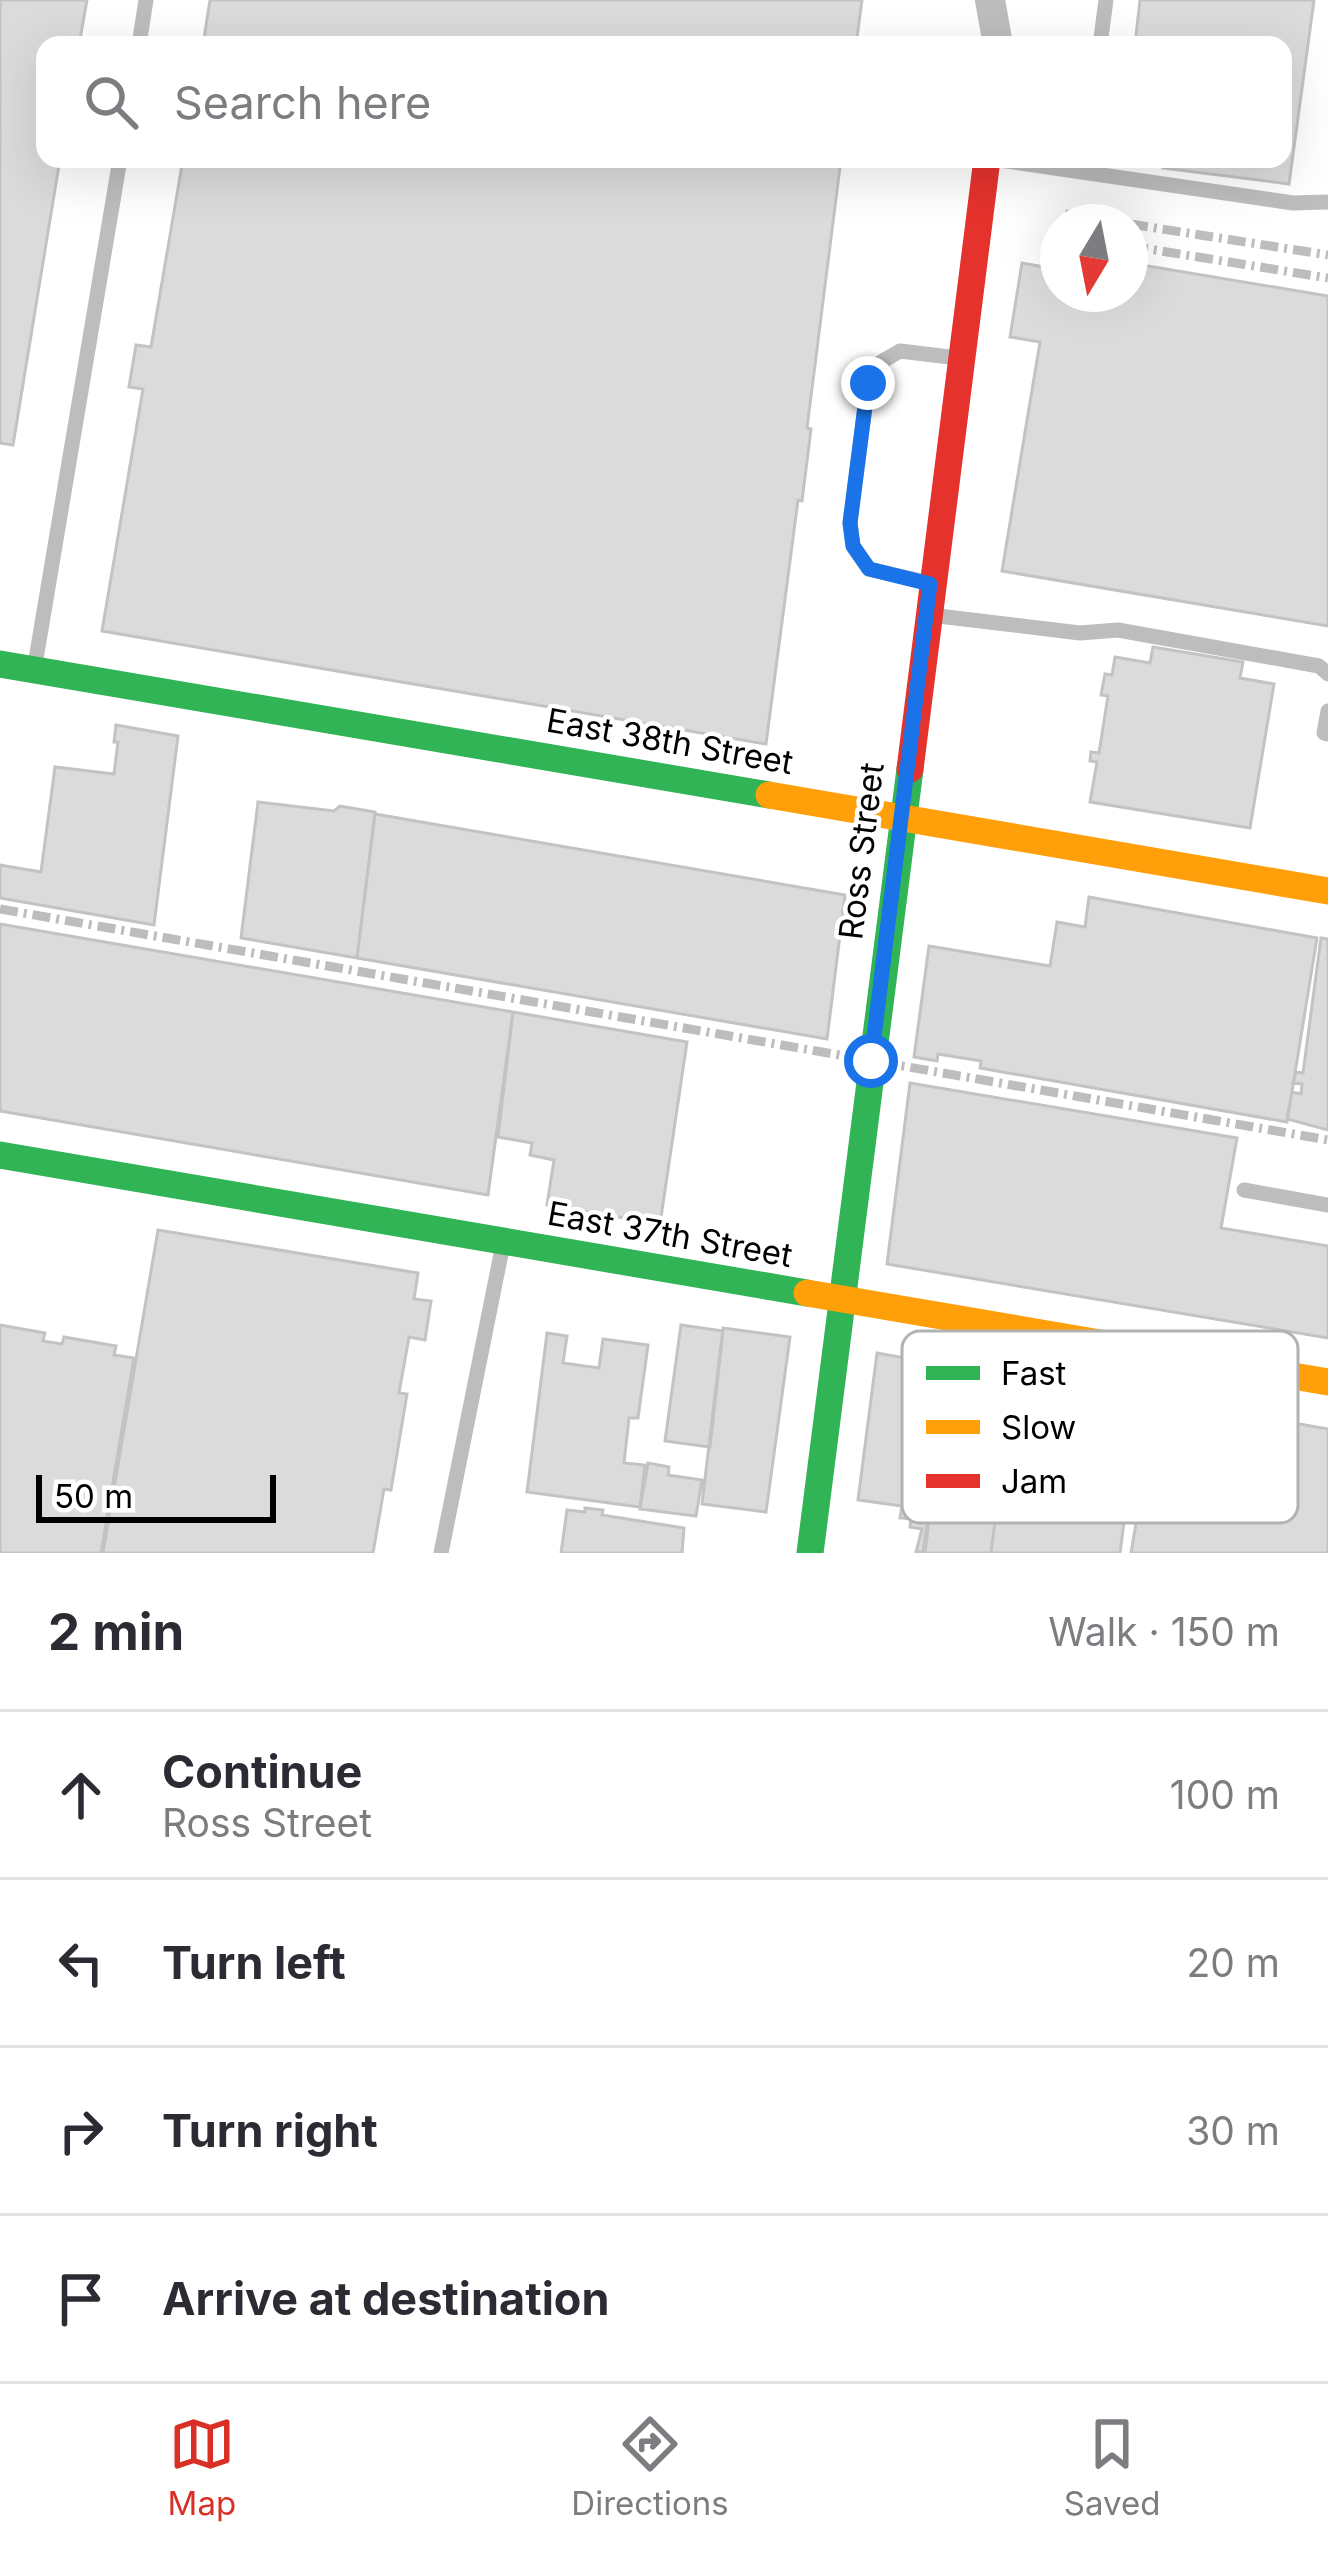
<!DOCTYPE html>
<html lang="en">
<head>
<meta charset="utf-8">
<style>
	body { margin:0; font-family:Inter,sans-serif; background:#f7f7f7; color:#2b2b33 }
	.compass { position:absolute; left:1040px; top:204px; width:108px; height:108px; border-radius:50%; background:#fff; box-shadow:0 12px 48px #0002; rotate:190deg }
	.scale { position:absolute; left:36px; bottom:30px; width:240px; box-sizing:border-box; padding-left:12px; border:6px solid #000; border-top:0; font-size:33px; line-height:42px; white-space:nowrap; color:#000; -webkit-text-stroke:9px #fff; paint-order:stroke }
	.stop { position:absolute; width:36px; height:36px; margin:-27px; border:9px solid #1a73e8; border-radius:50%; background:#fff }
	.stop.end { background:#1a73e8; border-color:#fff; box-shadow:0 3px 12px #0008 }
	.list { margin:0; padding:0; list-style:none }
	h2 { display:flex; justify-content:space-between; align-items:center; height:156px; margin:0; padding:0 48px; font-size:51px }
	h2 small { font-size:39px; font-weight:400; color:#7c7c81 }
	.list li { display:grid; grid-template-columns:78px 1fr auto; gap:36px; align-items:center; box-sizing:border-box; height:168px; padding:0 48px; border-top:3px solid #e1e1e2 }
	.list b { display:block; font-size:45px; white-space:nowrap }
	.list p { margin:0; font-size:39px; white-space:nowrap; color:#7c7c81 }
	.list em { font-size:39px; font-style:normal; color:#7c7c81 }
	.icon { flex:none; width:66px; height:66px; fill:none; stroke:currentColor; stroke-width:2; stroke-linecap:round; stroke-linejoin:round }
	.map { position:relative; flex:none; width:1328px; height:1553px; overflow:hidden }
	.search { position:absolute; background:#fff; box-shadow:0 12px 48px #0002; left:36px; right:36px; top:36px; height:132px; display:flex; align-items:center; gap:30px; box-sizing:border-box; padding:0 42px; border-radius:24px; color:#7c7c81; font-size:45px }
	.sheet { height:828px; background:#fff }
	nav { display:flex; justify-content:space-around; align-items:center; box-sizing:border-box; height:168px; border-top:3px solid #e1e1e2; background:#fff; font-size:33px; color:#7c7c81 }
	nav a { display:grid; justify-items:center; gap:6px }
	nav .on { color:#d93025 }
	.map>svg:first-child { display:block }
</style>
</head>
<body>
<div class="map">
<svg width="1328" height="1553" viewBox="0 0 1328 1553">
	<rect width="100%" height="100%" fill="#fff"/>
	<path fill="#dbdbdb" stroke="#c3c3c3" stroke-width="3" d="M0 0H87L79 45H45V159H60L13 445 0 443Z
		M210 0H862L856 45H203Z
		M1140 0H1314L1289 184 1163 168 1164 159H1283V45H1135Z
		M183 159H841L807 428 811 429 802 501 798 500 766 744 102 631 143 389 129 387 136 345 151 347Z
		M1053 251H1058V294H1130V263L1328 296V626L1002 571 1040 342 1010 337 1022 263 1050 268Z
		M1153 647 1243 662 1240 678 1274 684 1250 828 1090 802 1097 762 1090 761 1091 752 1099 753 1108 696 1101 695 1105 674 1112 675 1115 657 1150 663Z
		M116 725 178 736 154 925 0 898V865L41 872 55 767 114 774 118 742H114Z
		M258 802 334 811 340 806 375 812 357 958 241 938Z
		M375 814 845 895 827 1039 357 958Z
		M1089 897 1317 938 1287 1122 980 1068 981 1061 938 1054 937 1061 914 1057 929 946 1050 966 1057 922 1085 927Z
		M0 924 513 1012 488 1195 0 1111Z
		M1321 938 1328 939V1130L1287 1119 1292 1092 1301 1094 1302 1084 1293 1083 1296 1072 1303 1073Z
		M513 1012 687 1042 660 1224 547 1205 554 1160 530 1155 532 1143 498 1137Z
		M910 1083 1237 1138 1221 1228 1328 1246V1338L887 1264Z
		M158 1230 418 1273 414 1299 431 1301 425 1340 409 1337 399 1393 407 1394 391 1490 384 1489 373 1553H103Z
		M0 1325 45 1333 43 1341 62 1344 64 1337 116 1346 114 1355 134 1358 101 1553H0Z
		M681 1325 723 1331 710 1447 665 1441Z
		M723 1328 790 1337 766 1512 702 1504Z
		M547 1333 567 1336 563 1363 599 1368 603 1339 648 1345 638 1418H629L624 1463 645 1465 640 1507 527 1492Z
		M877 1353 949 1366 923 1552H916L922 1529 910 1527 911 1519 900 1518 902 1506 858 1500Z
		M967 1398 1010 1404 991 1553H925L943 1411 965 1414Z
		M1147 1401 1234 1415 1224 1471 1250 1475 1260 1417 1328 1429V1553H1131L1147 1459 1137 1457Z
		M1010 1407 1137 1423 1120 1553H991Z
		M648 1463 669 1467 668 1475 702 1480 696 1516 640 1509Z
		M585 1508 603 1510 602 1515 684 1528 682 1553H561L567 1510 585 1512Z"/>
	<g fill="none" stroke-linecap="round" stroke-linejoin="round">
		<path stroke="#bdbdbd" stroke-width="15" d="M139 45 146 0
			M1100 45 1106 0
			M993 159 1293 203 1328 202
			M930 583 869 569 853 546 850 523 868 383 881 362 900 351 958 358
			M930 615 1080 633 1118 630 1319 666 1328 674
			M35 665 120 159
			M1328 711 1324 733 1328 734
			M1244 1190 1328 1205
			M441 1553 503 1244"/>
		<path stroke="#bdbdbd" stroke-width="30" d="M990 0 998 45"/>
		<path stroke="#30b455" stroke-width="27" d="M0 664 769 795
			M0 1155 807 1293
			M810 1553 910 769"/>
		<path stroke="#ff9f0a" stroke-width="27" d="M769 795 1328 891
			M807 1293 1328 1382"/>
		<path stroke="#e5322d" stroke-width="27" d="M910 769 987 159"/>
		<path stroke="#bdbdbd" stroke-width="9" stroke-dasharray="18 6 3 6" stroke-linecap="butt" d="M1065 214 1115 222
			M1130 224 1328 255
			M1130 246 1328 278
			M0 909 1328 1140"/>
	</g>
	<g fill="none" stroke-linecap="round" stroke-linejoin="round">
		<path stroke="#1a73e8" stroke-width="15" d="M868 383 850 523 853 546 869 569 930 584 871 1061"/>
	</g>
	<g text-anchor="middle" stroke-width="9" stroke-linejoin="round" paint-order="stroke">
		<g font-size="33" fill="#000" stroke="#fff">
			<text transform="translate(670 741) rotate(10)" y="12">East 38th Street</text>
			<text transform="translate(861 851) rotate(-83)" y="12">Ross Street</text>
			<text transform="translate(670 1234) rotate(10)" y="12">East 37th Street</text>
		</g>
	</g>
	<rect x="902" y="1331" width="396" height="192" rx="18" fill="#fff" stroke="#b2b2b2" stroke-width="3"/>
	<rect x="926" y="1366" width="54" height="14" fill="#30b455"/>
	<rect x="926" y="1420" width="54" height="14" fill="#ff9f0a"/>
	<rect x="926" y="1474" width="54" height="14" fill="#e5322d"/>
	<g font-size="33" fill="#000">
		<text x="1001" y="1385">Fast</text>
		<text x="1001" y="1439">Slow</text>
		<text x="1001" y="1493">Jam</text>
	</g>
</svg>
<svg class="compass" viewBox="-18 -18 36 36"><path d="M0-13l5 13h-10z" fill="#e53935"/><path d="M0 13l5-13h-10z" fill="#7c7c81"/></svg>
<div class="scale">50 m</div>
<div class="stop" style="left:871px;top:1061px"></div>
<div class="stop end" style="left:868px;top:383px"></div>
<div class="search"><svg class="icon" aria-label="search" viewBox="0 0 24 24"><circle cx="10" cy="10" r="6"/><path d="M15 15l6 6"/></svg>Search here</div>
</div>
<section class="sheet">
<h2>2 min<small>Walk · 150 m</small></h2>
<ul class="list">
<li><svg class="icon" aria-label="ahead" viewBox="0 0 24 24"><path d="M12 20V5M6 11l6-6 6 6"/></svg><div><b>Continue</b><p>Ross Street</p></div><em>100 m</em></li>
<li><svg class="icon" aria-label="left" viewBox="0 0 24 24"><path d="M17 20v-9H6M10 6l-5 5 5 5"/></svg><div><b>Turn left</b></div><em>20 m</em></li>
<li><svg class="icon" aria-label="right" viewBox="0 0 24 24"><path d="M7 20v-9h11M14 6l5 5-5 5"/></svg><div><b>Turn right</b></div><em>30 m</em></li>
<li><svg class="icon" aria-label="arrive" viewBox="0 0 24 24"><path d="M6 21V4h12l-3 4 3 4H6"/></svg><div><b>Arrive at destination</b></div></li>
</ul>
</section>
<nav>
<a class="on"><svg class="icon" aria-label="map" viewBox="0 0 24 24"><path d="M3 6l6-2 6 2 6-2v14l-6 2-6-2-6 2zM9 4v14M15 6v14"/></svg>Map</a>
<a><svg class="icon" aria-label="directions" viewBox="0 0 24 24"><path d="M12 3l9 9-9 9-9-9zM9 14v-3h6M13 9l2 2-2 2"/></svg>Directions</a>
<a><svg class="icon" aria-label="saved" viewBox="0 0 24 24"><path d="M7 4h10v16l-5-4-5 4z"/></svg>Saved</a>
</nav>
</body>
</html>
